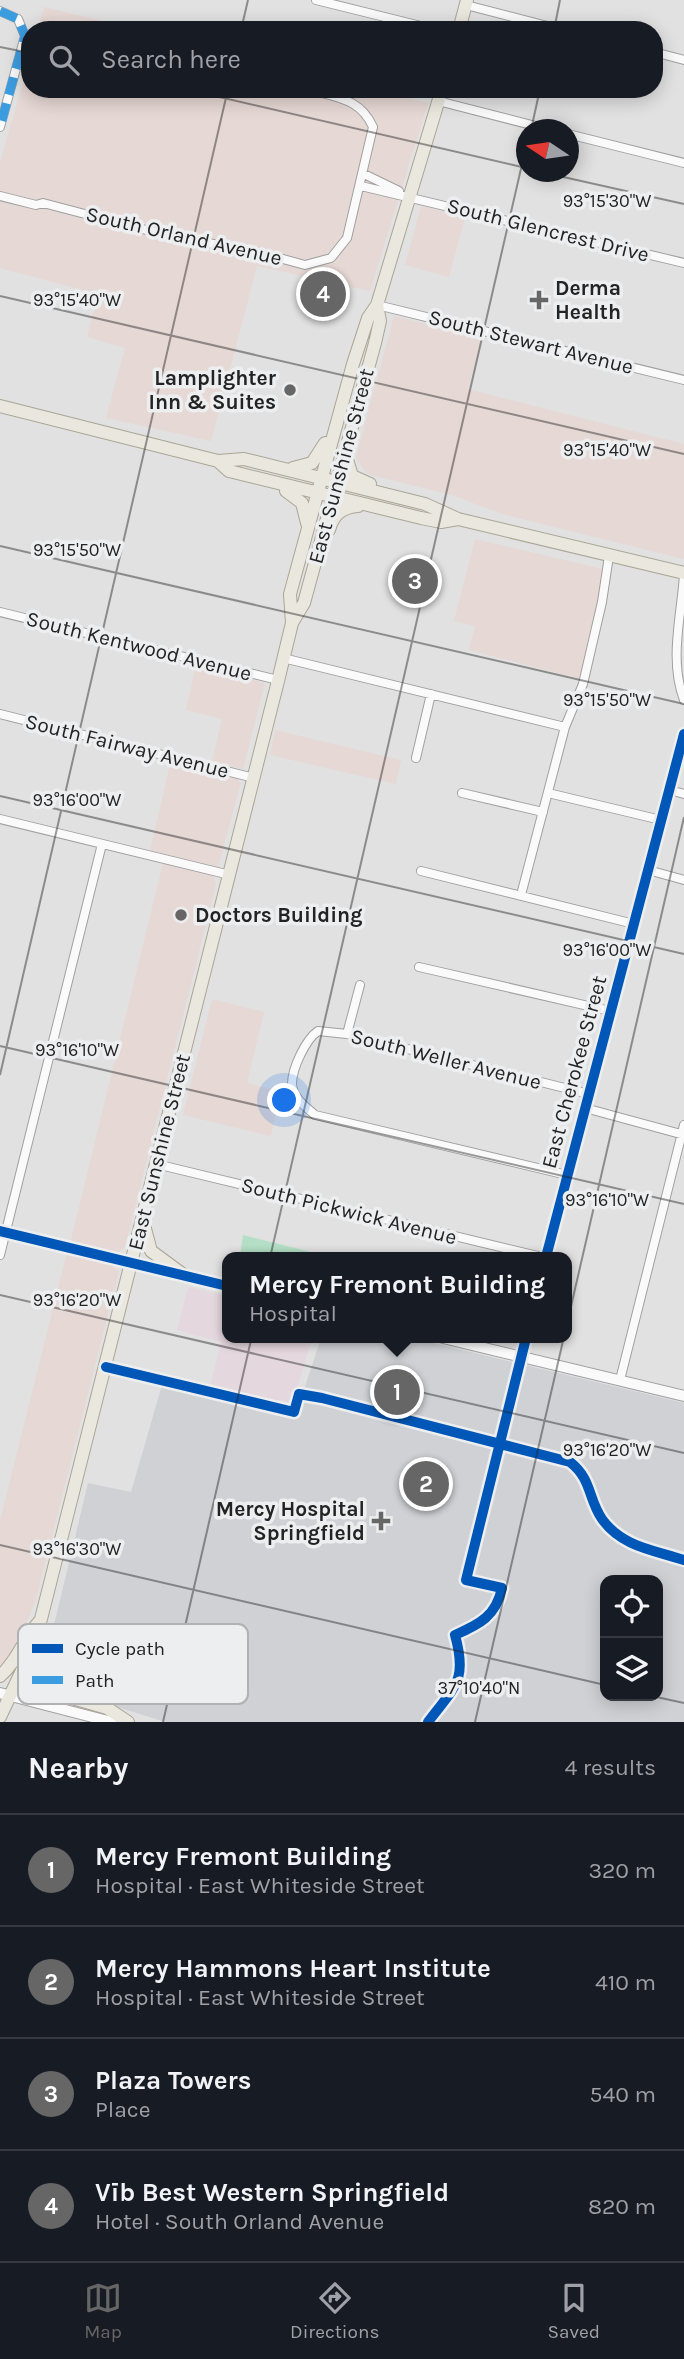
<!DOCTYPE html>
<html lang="en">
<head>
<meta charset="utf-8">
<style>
	body { margin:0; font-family:Karla,sans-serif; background:#20242c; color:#f1f3f6 }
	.controls { position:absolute; right:21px; bottom:21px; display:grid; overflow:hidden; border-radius:14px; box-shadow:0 4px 18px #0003 }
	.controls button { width:63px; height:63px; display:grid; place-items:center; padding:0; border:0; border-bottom:2px solid #363941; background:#171b24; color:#f1f3f6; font:35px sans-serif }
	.compass { position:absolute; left:516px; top:119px; width:63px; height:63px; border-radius:50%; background:#171b24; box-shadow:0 4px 18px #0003; rotate:283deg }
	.you { position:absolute; left:285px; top:1101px; width:24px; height:24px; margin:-18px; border:5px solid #fff; border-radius:50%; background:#1a73e8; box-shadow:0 0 0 10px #1a73e833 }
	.badge { display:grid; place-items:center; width:46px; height:46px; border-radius:50%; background:#666; color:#fff; font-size:23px; font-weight:700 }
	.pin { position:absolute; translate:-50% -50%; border:4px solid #fff; box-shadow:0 2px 7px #0006 }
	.popup { position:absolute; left:222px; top:1252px; width:350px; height:91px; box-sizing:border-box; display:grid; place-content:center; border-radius:14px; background:#171b24; filter:drop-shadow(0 2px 5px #0005); font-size:23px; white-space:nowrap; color:#9ea1a6 }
	.popup b { font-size:26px; color:#f1f3f6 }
	.popup::after { content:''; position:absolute; left:50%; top:100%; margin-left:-14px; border:14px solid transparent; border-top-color:#171b24 }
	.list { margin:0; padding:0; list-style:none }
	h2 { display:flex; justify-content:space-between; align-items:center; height:91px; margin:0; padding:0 28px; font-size:30px }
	h2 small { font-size:23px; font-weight:400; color:#9ea1a6 }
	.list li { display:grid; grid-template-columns:46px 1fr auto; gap:21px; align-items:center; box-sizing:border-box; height:112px; padding:0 28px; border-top:2px solid #363941 }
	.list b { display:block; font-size:26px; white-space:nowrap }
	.list p { margin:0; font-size:23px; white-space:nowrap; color:#9ea1a6 }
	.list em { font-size:23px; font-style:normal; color:#9ea1a6 }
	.icon { flex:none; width:38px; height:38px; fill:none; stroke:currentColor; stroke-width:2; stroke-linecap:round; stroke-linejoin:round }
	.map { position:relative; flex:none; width:684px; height:1722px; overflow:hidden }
	.search { position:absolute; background:#171b24; box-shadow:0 4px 18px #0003; left:21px; right:21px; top:21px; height:77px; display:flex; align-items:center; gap:18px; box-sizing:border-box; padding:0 24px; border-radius:28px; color:#9ea1a6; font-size:26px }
	.sheet { height:539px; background:#171b24 }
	nav { display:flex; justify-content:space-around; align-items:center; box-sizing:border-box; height:98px; border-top:2px solid #363941; background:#171b24; font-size:19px; color:#9ea1a6 }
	nav a { display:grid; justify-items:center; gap:4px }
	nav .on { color:#666 }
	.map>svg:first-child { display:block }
</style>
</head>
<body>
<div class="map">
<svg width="684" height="1722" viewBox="0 0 684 1722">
	<rect width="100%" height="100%" fill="#e1e1e1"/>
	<path fill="#e6d8d4" d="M44 7 140 30H37Z
		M30 57V89H372L428 103 370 291 257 266 211 441 106 418 125 348 87 337 98 294 0 268V163Z
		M421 206 465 217 449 277 405 265Z
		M394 316 482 338 468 389 684 444V559L502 514 452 495 367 474 356 457Z
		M475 539 611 571 585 680 469 650 475 626 454 621Z
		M196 665 265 683 243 769 212 762 222 719 186 710Z
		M275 730 401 760 396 784 270 755Z
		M171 761 237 778 241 783 218 867 150 851Z
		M163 863 213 876 216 884 125 1247 116 1254 70 1244Z
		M212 999 264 1012 247 1083 281 1091 271 1136 183 1115Z
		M67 1253 112 1264 119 1271 36 1599 19 1642 0 1673V1521Z"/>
	<path fill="#cfd1d5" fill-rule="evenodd" d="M321 1338H412L684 1403V1722H165L45 1684 40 1667 56 1617 88 1483 131 1492 162 1385 295 1417ZM605 1580H658V1696H605Z"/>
	<path fill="#e4d7dd" d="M188 1287 227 1296V1338H312L292 1406 210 1386 221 1342 177 1330Z"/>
	<path fill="#b4dfc6" d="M243 1235 331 1257H240Z"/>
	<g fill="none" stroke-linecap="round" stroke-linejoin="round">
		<defs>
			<path id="minor" d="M316 0 437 30
				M466 5 563 30
				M0 11 18 19 25 36 0 127
				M654 52 684 60
				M438 101 551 130
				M568 134 684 163
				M364 174 399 191
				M361 186 684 263
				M0 196 36 205 43 203 165 235 257 252 305 265 331 258 347 238 373 127C360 98 337 98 308 89
				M377 305 684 380
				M684 575C681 618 669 660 684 700
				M0 612 278 680
				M283 658 565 727
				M0 714 254 778
				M416 758 431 694
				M669 790 684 794
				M462 793 543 812
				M548 793 661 820
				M0 819 230 875
				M648 870 684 880
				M421 871 634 924
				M521 895 565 727 583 684 602 602 609 556
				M419 967 610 1011
				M347 1034 360 985
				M585 1108 684 1135
				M156 1164 542 1257
				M567 1175 315 1115C306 1107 293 1098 292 1084 292 1068 306 1039 318 1031L347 1034 589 1094
				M0 1255 102 844
				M546 1257 684 734
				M106 1367 294 1412 299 1394 322 1398 570 1462C592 1479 588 1499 602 1519 622 1547 654 1550 684 1560
				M620 1380 684 1125
				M428 1722C454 1687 468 1682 455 1635 480 1624 496 1616 502 1588L466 1580 526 1338"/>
			<path id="tertiary" d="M0 1231 131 1263"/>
			<path id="secondary" d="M131 1263 227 1286
				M443 1338 684 1396
				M0 1693 112 1722"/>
			<path id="primary" d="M459 30 467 0
				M0 406 218 461 244 459 425 504 458 519 684 573
				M346 456 352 476 370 484
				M218 461 229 471 421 518 441 522 458 519
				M293 468 312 463 325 443
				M286 491 302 503 307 523
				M329 530C333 515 342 507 358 506
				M292 623 304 603 375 343 380 321 377 305
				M144 1225 151 1251 185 1276
				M37 1644 33 1673 41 1689 107 1708 128 1722
				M0 1676C17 1662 24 1638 39 1622
				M0 1717 26 1662 41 1619 278 681 292 623 290 594 308 528 353 364 368 318 377 305 442 89"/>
		</defs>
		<use href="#minor" stroke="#a0a0a0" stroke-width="10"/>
		<use href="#tertiary" stroke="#a0a0a0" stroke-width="11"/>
		<use href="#secondary" stroke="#a0a0a0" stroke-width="12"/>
		<use href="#primary" stroke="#aaa595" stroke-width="14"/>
		<use href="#minor" stroke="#fafafa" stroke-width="8"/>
		<use href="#tertiary" stroke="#fafafa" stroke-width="10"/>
		<use href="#secondary" stroke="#fafafa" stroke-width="10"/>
		<use href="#primary" stroke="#eae7de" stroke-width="12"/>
		<path stroke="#3c9ce0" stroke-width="9" stroke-dasharray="18 9" stroke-linecap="butt" d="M0 11 18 19 25 36 0 127"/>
		<defs>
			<path id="cycleway" d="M0 1231 227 1286
				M546 1257 684 734
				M106 1367 294 1412 299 1394 322 1398 570 1462C592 1479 588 1499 602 1519 622 1547 654 1550 684 1560
				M428 1722C454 1687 468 1682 455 1635 480 1624 496 1616 502 1588L466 1580 526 1338"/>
		</defs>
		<use href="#cycleway" stroke="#edeeef" stroke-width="15"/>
		<use href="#cycleway" stroke="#0057b8" stroke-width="10"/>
	</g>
	<path fill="none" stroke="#232323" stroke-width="2" stroke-opacity="0.45" d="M241 30 248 0M554 30 560 0M0 47 30 53M185 89 526 168M531 130 540 89M541 172 684 204M0 296 684 454M0 546 684 704M0 796 684 954M0 1046 684 1204M0 1075 228 89M0 1295 684 1453M0 1545 605 1685M652 1696 684 1703M163 1722 526 147M475 1722 684 817"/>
	<g fill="#666" stroke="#edeeef" stroke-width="2.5">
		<path d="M535.5 289.5h7v7h7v7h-7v7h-7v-7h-7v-7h7z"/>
		<circle cx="290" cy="390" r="7"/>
		<circle cx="181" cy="915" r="7"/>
		<path d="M377.5 1510.5h7v7h7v7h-7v7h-7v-7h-7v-7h7z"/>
	</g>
	<g text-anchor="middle" stroke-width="7" stroke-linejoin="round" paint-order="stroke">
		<g font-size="21" fill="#232323" stroke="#edeeef">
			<text transform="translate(548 230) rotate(14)" y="7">South Glencrest Drive</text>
			<text transform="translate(184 236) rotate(13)" y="7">South Orland Avenue</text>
			<text transform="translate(531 342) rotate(14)" y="7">South Stewart Avenue</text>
			<text transform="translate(341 466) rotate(-75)" y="7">East Sunshine Street</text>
			<text transform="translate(139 646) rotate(14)" y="7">South Kentwood Avenue</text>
			<text transform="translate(127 746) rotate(14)" y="7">South Fairway Avenue</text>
			<text transform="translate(446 1059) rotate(14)" y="7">South Weller Avenue</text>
			<text transform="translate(574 1072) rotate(-75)" y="7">East Cherokee Street</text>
			<text transform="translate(159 1152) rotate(-76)" y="7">East Sunshine Street</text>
			<text transform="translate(349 1211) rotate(14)" y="7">South Pickwick Avenue</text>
		</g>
		<g font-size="21" font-weight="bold" fill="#232323" stroke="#edeeef" text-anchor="start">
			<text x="555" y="295">Derma<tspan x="555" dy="24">Health</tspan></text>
			<text x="276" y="385" text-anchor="end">Lamplighter<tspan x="276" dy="24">Inn &amp; Suites</tspan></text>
			<text x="195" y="922">Doctors Building</text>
			<text x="365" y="1516" text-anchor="end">Mercy Hospital<tspan x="365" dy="24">Springfield</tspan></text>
		</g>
	</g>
	<rect x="18" y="1624" width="230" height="80" rx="10" fill="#edeeef" stroke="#b0b1b2" stroke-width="2"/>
	<rect x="32" y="1644" width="31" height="9" fill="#0057b8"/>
	<rect x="32" y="1676" width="31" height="8" fill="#3c9ce0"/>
	<g font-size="19" fill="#232323">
		<text x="75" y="1655">Cycle path</text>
		<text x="75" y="1687">Path</text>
	</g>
	<g font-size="18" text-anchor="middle" fill="#232323" stroke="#edeeef" stroke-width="7" stroke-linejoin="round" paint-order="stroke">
		<text x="607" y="207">93°15'30"W</text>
		<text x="77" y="306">93°15'40"W</text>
		<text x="607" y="456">93°15'40"W</text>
		<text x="77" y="556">93°15'50"W</text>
		<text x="607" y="706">93°15'50"W</text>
		<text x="77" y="806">93°16'00"W</text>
		<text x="607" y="956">93°16'00"W</text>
		<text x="77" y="1056">93°16'10"W</text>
		<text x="607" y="1206">93°16'10"W</text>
		<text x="77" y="1306">93°16'20"W</text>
		<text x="607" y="1456">93°16'20"W</text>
		<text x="77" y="1555">93°16'30"W</text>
		<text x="479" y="1694">37°10'40"N</text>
	</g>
</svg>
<div class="controls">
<button><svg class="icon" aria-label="locate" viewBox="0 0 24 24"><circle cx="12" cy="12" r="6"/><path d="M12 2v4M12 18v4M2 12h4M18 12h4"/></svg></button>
<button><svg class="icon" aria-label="layers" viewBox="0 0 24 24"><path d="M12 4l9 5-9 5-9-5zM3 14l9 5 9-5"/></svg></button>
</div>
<svg class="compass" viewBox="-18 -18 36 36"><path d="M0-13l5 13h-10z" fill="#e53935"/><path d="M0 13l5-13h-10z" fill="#9ea1a6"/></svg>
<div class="you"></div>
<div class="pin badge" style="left:397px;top:1392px">1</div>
<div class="popup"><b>Mercy Fremont Building</b>Hospital</div>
<div class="pin badge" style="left:426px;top:1484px">2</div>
<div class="pin badge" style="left:415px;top:581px">3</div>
<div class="pin badge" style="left:323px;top:294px">4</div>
<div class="search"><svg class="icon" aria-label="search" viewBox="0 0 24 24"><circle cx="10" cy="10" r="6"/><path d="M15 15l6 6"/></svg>Search here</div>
</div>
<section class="sheet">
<h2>Nearby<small>4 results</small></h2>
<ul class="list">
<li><span class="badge">1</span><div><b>Mercy Fremont Building</b><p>Hospital · East Whiteside Street</p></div><em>320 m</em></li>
<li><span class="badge">2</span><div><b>Mercy Hammons Heart Institute</b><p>Hospital · East Whiteside Street</p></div><em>410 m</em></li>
<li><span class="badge">3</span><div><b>Plaza Towers</b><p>Place</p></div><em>540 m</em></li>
<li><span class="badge">4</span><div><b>Vīb Best Western Springfield</b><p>Hotel · South Orland Avenue</p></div><em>820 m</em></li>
</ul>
</section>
<nav>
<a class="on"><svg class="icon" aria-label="map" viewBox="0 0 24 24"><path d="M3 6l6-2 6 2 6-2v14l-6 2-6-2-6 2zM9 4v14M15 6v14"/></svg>Map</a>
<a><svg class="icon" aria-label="directions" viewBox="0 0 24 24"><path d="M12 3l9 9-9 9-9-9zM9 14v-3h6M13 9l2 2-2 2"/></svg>Directions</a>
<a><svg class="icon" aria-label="saved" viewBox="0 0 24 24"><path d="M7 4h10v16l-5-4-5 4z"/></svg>Saved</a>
</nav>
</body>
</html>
